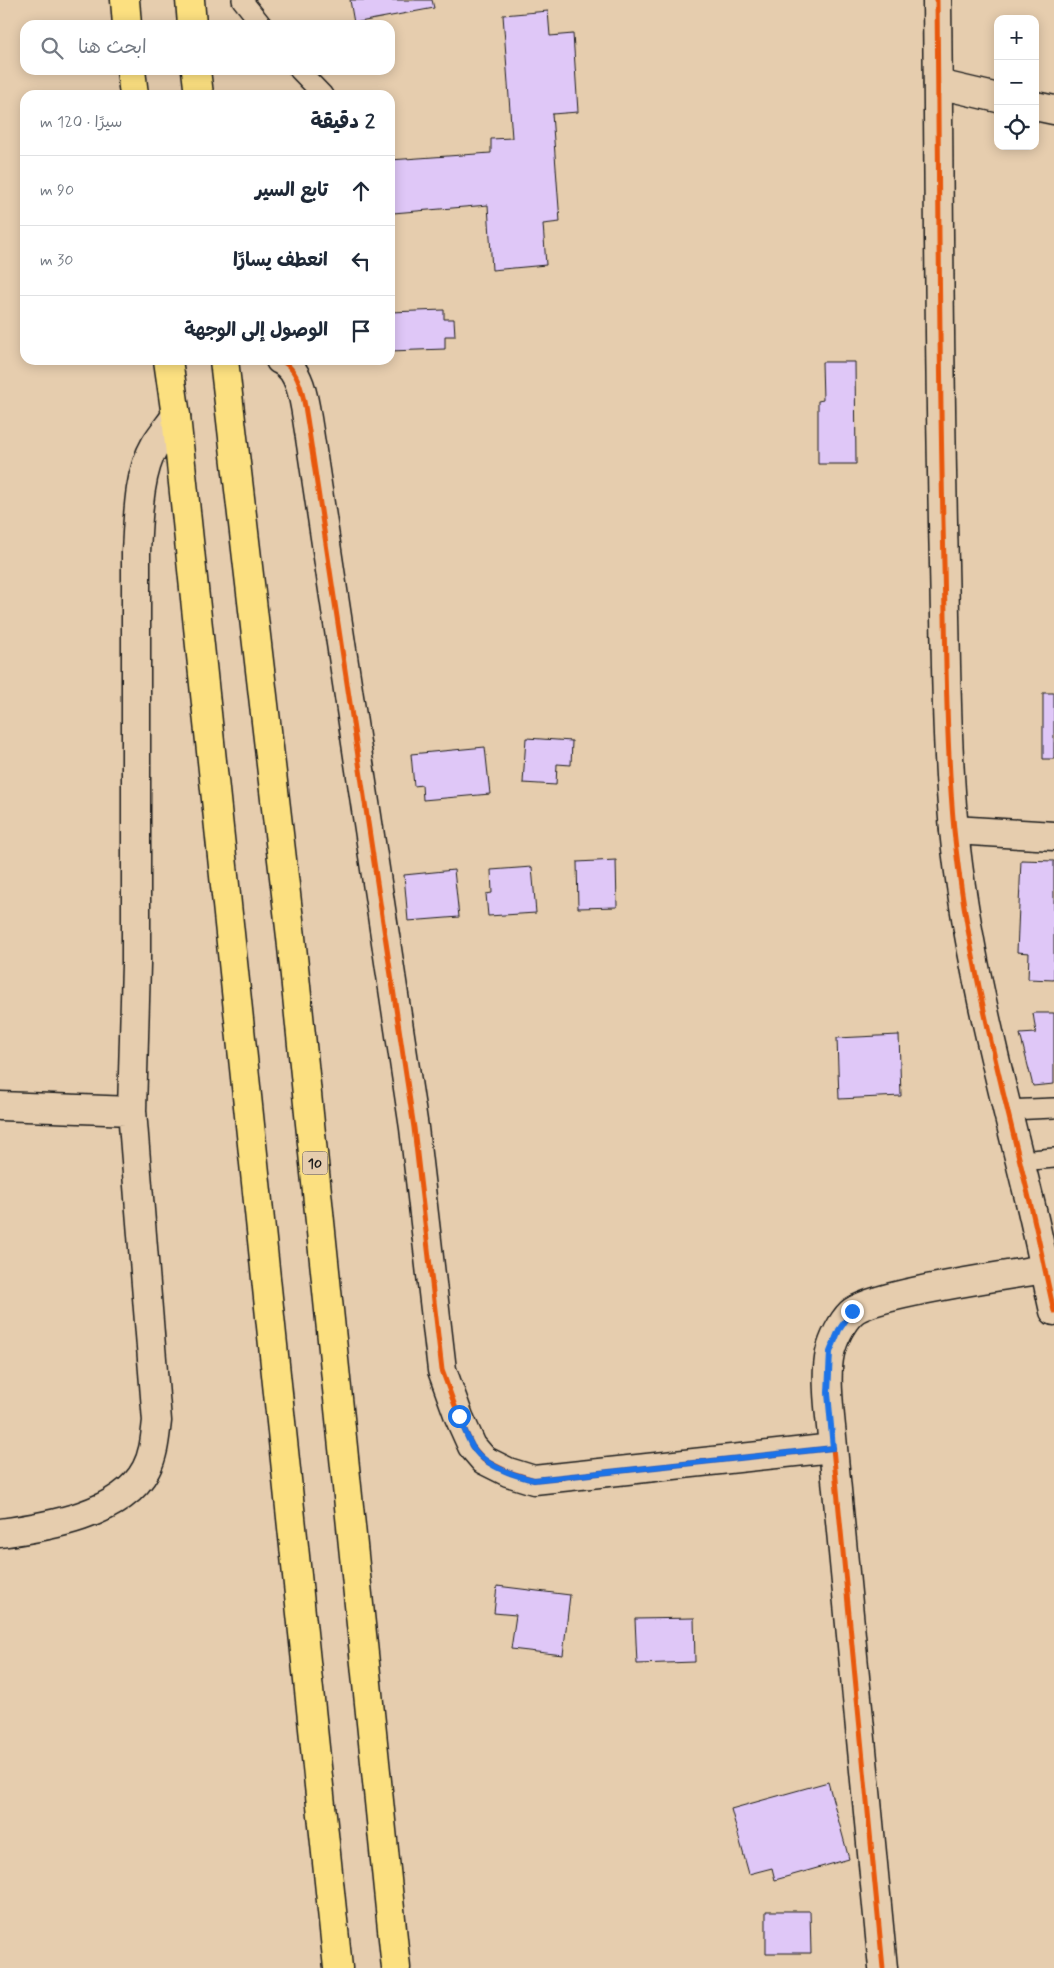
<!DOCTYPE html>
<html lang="ar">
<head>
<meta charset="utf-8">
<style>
	body { margin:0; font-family:Mynerve,"Playpen Sans Arabic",sans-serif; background:#f2f2f3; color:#1f2937; direction:rtl }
	.controls { position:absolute; right:15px; top:15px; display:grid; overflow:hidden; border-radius:10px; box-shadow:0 2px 12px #0003 }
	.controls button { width:45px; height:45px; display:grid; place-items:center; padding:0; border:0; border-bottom:1px solid #e0e1e3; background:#fff; color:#1f2937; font:25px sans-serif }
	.stop { position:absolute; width:15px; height:15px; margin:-11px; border:4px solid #1a73e8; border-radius:50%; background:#fff }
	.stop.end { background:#1a73e8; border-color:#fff; box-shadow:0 1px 5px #0008 }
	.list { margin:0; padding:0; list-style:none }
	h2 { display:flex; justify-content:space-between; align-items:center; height:65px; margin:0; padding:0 20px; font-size:21px }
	h2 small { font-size:16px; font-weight:400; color:#747a83 }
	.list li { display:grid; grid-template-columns:32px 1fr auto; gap:15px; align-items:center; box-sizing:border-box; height:70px; padding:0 20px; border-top:1px solid #e0e1e3 }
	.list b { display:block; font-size:19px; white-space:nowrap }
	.list em { font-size:16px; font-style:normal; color:#747a83 }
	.icon { flex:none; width:28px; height:28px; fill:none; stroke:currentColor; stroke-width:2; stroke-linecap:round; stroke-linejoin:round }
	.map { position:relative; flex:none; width:1054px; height:1968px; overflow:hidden; direction:ltr }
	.search { position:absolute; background:#fff; box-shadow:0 2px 12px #0003; left:20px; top:20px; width:375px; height:55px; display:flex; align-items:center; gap:12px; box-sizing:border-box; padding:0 18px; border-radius:15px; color:#747a83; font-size:19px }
	.panel { position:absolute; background:#fff; box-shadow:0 2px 12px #0003; left:20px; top:90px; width:375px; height:275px; border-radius:15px; direction:rtl }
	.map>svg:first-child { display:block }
</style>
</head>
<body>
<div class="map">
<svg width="1054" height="1968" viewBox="0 0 1054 1968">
	<rect width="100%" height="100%" fill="#e6cdae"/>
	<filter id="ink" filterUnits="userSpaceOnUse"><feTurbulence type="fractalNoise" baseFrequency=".02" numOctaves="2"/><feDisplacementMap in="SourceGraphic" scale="10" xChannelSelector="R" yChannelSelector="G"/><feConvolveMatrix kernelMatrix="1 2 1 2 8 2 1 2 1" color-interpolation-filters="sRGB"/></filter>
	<g filter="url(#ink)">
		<path fill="#dfc7f7" stroke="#1c1c1c" d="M350 0H432L434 8 354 23Z
			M548 11 550 36 573 34 578 112 552 114 560 222 543 224 546 265 492 270 488 205 393 213 390 160 491 153V139L512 138 503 15Z
			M444 310V319H454L455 336H445V349L390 351V312Z
			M822 362H855L856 464H818V401L823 400Z
			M1043 693H1054V759H1043Z
			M526 738 572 741 571 765 557 764 556 785 523 783Z
			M485 747 490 794 423 800 422 785 414 786 411 754Z
			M616 860 617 907 578 908 577 862Z
			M1021 860 1054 861V980L1028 979 1029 953 1017 952Z
			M532 867 536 913 488 916 486 894 492 893 491 870Z
			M454 870 459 917 408 921 404 875Z
			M1033 1013H1054V1084L1033 1086 1020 1034 1036 1033Z
			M899 1035 901 1096 839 1099 837 1038Z
			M497 1586 570 1595 563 1655 511 1649 516 1615 494 1613Z
			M694 1618 695 1662 637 1664 635 1619Z
			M828 1782 849 1859 775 1880 772 1868 749 1874 731 1809Z
			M766 1911H810L811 1953H766Z"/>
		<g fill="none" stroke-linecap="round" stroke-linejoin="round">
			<defs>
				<path id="lane" d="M242 0 262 25
					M299 70 323 95
					M1007 1110 1054 1108
					M1020 1161 1054 1158"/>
				<path id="street" d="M938 84 998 98
					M1035 106 1054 110
					M280 360C303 370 305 409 309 431L414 1128 442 1370 459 1417 472 1446 484 1460 508 1472 534 1480 833 1448 883 1968
					M954 830 1054 836
					M0 1106 132 1111
					M833 1448C831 1420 824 1380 830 1353 833 1339 842 1322 851 1313 870 1294 1010 1275 1044 1269
					M0 1533C46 1527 122 1515 146 1469 154 1454 155 1437 157 1421L132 1111 136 964V552C138 518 138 474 155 445 161 435 169 426 176 416"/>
				<path id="secondary" d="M937 0C939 188 939 376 944 564 946 653 946 742 954 830 966 951 999 1076 1028 1194 1038 1233 1045 1272 1054 1311"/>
				<path id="highway" d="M125 0 127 25
					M190 0 192 25
					M131 70 134 95
					M196 70 199 95
					M168 360 176 416 338 1968
					M224 360 291 937 396 1968"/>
			</defs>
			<use href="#lane" stroke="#1c1c1c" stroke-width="22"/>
			<use href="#street" stroke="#1c1c1c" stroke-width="31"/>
			<use href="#secondary" stroke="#1c1c1c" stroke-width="31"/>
			<use href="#highway" stroke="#1c1c1c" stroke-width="31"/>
			<use href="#lane" stroke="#e6cdae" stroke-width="19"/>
			<use href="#street" stroke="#e6cdae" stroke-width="28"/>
			<use href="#secondary" stroke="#e6cdae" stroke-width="28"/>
			<use href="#highway" stroke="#fce080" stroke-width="28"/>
			<defs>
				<path id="cycleway" d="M937 0C939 188 939 376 944 564 946 653 946 742 954 830 966 951 999 1076 1028 1194 1038 1233 1045 1272 1054 1311
					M280 360C303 370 305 409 309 431L414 1128 442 1370 459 1417 472 1446 484 1460 508 1472 534 1480 833 1448 883 1968"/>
			</defs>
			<use href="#cycleway" stroke="#e6cdae" stroke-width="8"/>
			<use href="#cycleway" stroke="#e8590c" stroke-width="5"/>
		</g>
	</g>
	<g fill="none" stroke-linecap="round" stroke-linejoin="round" filter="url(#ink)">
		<path stroke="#1a73e8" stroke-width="6" d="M459 1416C463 1426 467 1437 472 1446 484 1466 512 1475 534 1480L833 1448 828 1393 830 1352 839 1330 852 1311"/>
	</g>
	<g text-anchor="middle" stroke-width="4.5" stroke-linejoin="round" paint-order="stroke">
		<rect fill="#e6cdae" stroke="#595148" stroke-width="1" x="302.5" y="1151.5" width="25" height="23" rx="4"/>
		<g font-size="14" font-weight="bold" fill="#1c1c1c">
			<text x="315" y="1168">10</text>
		</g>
	</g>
</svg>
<div class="controls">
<button>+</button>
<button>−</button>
<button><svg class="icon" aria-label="locate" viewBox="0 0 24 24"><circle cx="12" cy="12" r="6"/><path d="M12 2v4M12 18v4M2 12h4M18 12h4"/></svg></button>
</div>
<div class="stop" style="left:459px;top:1416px"></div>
<div class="stop end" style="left:852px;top:1311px"></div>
<div class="search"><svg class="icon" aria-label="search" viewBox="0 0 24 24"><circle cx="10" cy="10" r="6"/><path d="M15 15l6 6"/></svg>ابحث هنا</div>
<section class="panel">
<h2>2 دقيقة<small>سيرًا · 120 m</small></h2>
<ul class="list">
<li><svg class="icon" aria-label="ahead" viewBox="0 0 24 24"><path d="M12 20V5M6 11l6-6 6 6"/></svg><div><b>تابع السير</b></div><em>90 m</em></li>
<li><svg class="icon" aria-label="left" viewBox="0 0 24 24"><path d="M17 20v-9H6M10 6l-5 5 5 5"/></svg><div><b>انعطف يسارًا</b></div><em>30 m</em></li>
<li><svg class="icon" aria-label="arrive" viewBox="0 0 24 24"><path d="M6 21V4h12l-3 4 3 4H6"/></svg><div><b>الوصول إلى الوجهة</b></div></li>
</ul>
</section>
</div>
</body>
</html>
